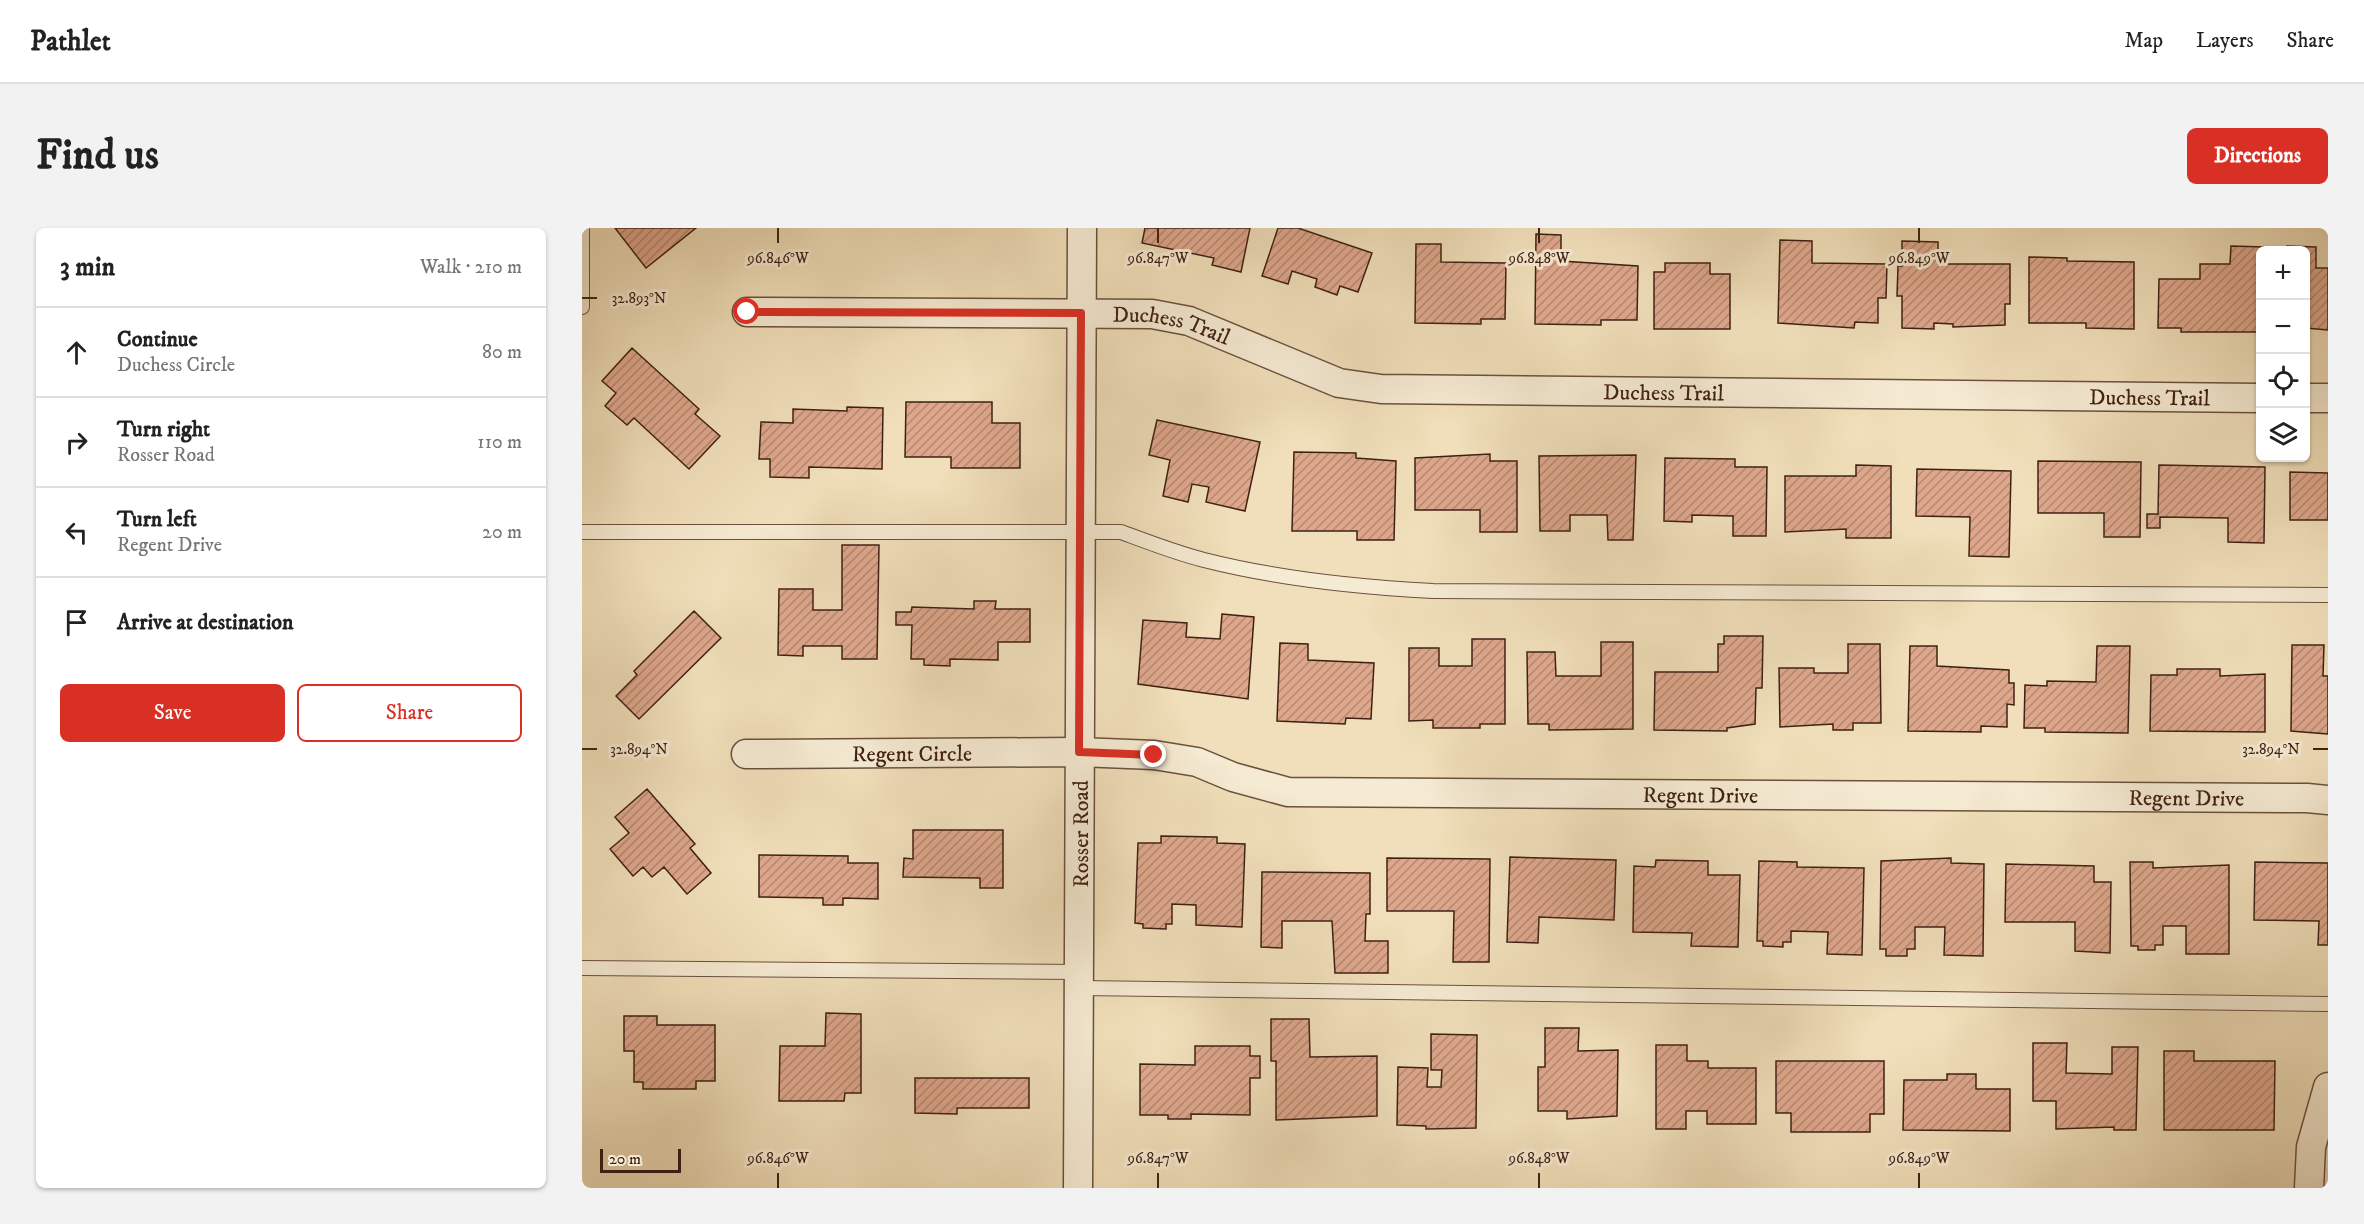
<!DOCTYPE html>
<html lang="en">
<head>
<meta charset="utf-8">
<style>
	body { margin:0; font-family:"IM FELL DW Pica",serif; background:#f2f2f2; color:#222 }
	.controls { position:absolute; right:18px; top:18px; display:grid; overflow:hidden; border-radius:9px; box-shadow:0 2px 4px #0004 }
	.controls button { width:54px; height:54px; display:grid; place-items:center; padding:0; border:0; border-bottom:2px solid #e0e0e0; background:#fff; color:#222; font:30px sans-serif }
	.scale { position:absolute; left:18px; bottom:15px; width:81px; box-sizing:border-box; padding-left:6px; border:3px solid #402013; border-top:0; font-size:16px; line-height:21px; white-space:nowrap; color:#402013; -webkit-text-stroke:4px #f5ead2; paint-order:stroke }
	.stop { position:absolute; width:18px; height:18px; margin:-14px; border:4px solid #d93025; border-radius:50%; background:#fff }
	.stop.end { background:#d93025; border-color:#fff; box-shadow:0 2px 6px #0008 }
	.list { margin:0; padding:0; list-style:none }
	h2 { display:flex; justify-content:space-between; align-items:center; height:78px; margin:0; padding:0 24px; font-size:26px }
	h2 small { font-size:20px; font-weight:400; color:#767676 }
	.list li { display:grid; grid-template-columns:39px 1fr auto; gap:18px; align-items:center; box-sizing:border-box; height:90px; padding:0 24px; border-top:2px solid #e0e0e0 }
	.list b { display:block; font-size:22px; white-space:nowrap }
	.list p { margin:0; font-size:20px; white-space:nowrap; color:#767676 }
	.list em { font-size:20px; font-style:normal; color:#767676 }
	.actions { display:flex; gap:12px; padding:18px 24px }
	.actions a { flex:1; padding:14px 0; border:2px solid #d93025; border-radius:9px; text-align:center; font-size:21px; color:#d93025 }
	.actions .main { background:#d93025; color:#fff }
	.icon { flex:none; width:33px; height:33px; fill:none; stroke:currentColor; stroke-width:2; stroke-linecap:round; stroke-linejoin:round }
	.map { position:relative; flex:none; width:1746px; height:960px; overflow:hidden; border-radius:9px }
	header { display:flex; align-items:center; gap:36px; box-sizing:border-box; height:84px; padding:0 30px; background:#fff; border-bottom:2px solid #e0e0e0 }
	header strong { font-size:28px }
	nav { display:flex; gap:33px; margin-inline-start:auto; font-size:21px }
	.intro { display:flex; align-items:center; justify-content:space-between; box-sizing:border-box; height:144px; padding:0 36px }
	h1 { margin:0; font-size:42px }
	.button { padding:15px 27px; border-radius:9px; background:#d93025; color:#fff; font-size:21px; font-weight:700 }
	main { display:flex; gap:36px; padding:0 36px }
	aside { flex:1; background:#fff; border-radius:9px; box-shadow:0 2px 4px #0004 }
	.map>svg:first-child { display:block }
</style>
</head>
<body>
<header>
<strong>Pathlet</strong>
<nav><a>Map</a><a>Layers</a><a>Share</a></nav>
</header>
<div class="intro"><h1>Find us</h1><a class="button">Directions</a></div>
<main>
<aside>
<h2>3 min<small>Walk · 210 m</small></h2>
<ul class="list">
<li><svg class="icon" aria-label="ahead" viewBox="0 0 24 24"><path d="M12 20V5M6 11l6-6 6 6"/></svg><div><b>Continue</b><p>Duchess Circle</p></div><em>80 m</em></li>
<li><svg class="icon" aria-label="right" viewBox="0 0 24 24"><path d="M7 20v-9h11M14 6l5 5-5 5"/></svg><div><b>Turn right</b><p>Rosser Road</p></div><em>110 m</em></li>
<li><svg class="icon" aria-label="left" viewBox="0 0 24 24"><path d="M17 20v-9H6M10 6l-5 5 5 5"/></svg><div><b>Turn left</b><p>Regent Drive</p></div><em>20 m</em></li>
<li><svg class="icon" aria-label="arrive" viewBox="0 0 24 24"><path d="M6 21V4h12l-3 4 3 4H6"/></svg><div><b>Arrive at destination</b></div></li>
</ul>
<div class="actions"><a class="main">Save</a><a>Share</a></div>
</aside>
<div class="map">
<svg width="1746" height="960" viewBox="0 0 1746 960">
	<defs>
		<pattern id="building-hatch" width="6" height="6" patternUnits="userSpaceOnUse" patternTransform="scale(1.5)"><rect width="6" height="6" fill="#dea78c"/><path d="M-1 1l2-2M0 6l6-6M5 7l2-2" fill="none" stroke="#b58871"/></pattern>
	</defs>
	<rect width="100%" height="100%" fill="#f0dfba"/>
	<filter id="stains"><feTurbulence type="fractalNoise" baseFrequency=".00333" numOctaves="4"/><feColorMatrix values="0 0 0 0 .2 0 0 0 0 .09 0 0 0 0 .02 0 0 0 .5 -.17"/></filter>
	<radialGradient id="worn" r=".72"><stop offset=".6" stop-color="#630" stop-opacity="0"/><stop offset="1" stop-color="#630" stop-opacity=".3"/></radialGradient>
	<path fill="url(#building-hatch)" stroke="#402013" stroke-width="1.5" d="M33 0H114L64 40Z
		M563 0H668L659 44 630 37 632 30 560 15Z
		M696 0H716L790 25 776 64 758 58 755 67 733 59 735 51 710 43 706 56 680 48Z
		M954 6 979 7V33L1056 38 1055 92H1019V97L953 96Z
		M1198 12 1230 13V35L1305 36 1304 70H1296V95L1273 94 1272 100 1196 95Z
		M1320 13 1356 14V36H1428V76H1423V97L1371 99V96L1352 95V101L1320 100V68H1315L1316 38H1320Z
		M834 16H859V34L924 35 923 91H899V96L833 95Z
		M1649 18 1683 19V22H1678V104H1599V100H1576L1577 51H1618V36H1648Z
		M1705 18 1734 19V40H1746V102L1724 100V22H1705Z
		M1447 29 1485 30V33L1552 34V101L1504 100V95H1447Z
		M1083 35H1128V46H1148V101H1072V44H1083Z
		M50 120 117 181 113 186 138 208 107 241 52 190 45 197 23 178 34 165 20 153Z
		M324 174H410V195H438V240H369V229H323Z
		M265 179 301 180 300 241 227 239V250L188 249V231H177L179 194 211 195V181L265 183Z
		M575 192 678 214 663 283 624 274 627 259 610 256 606 274 581 268 588 232 567 227Z
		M712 224 774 225V230L814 233 812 312H775V303H710Z
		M908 226V233H935V304H898V282H833V230Z
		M1054 227 1051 312H1026L1025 287H988V303H958L957 228Z
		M1083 230 1153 231V239H1185L1184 308H1151V288L1110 287V294L1082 293Z
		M1456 233 1559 234 1558 309H1522V285H1456Z
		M1274 237 1309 238V310H1264V301L1203 304V248H1274Z
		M1577 237 1683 239 1682 315 1646 314V290L1578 289V300H1565V286H1576Z
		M1335 241 1429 243 1427 329 1387 328 1388 289 1334 288Z
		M1708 244 1746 245V292H1708Z
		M260 317H297L295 431H260V418H221V428L196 427 197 361H231V382H260Z
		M392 373H414L413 381H448V414H416V432L368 431V438L342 437V431H329L330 397H314V384H329L330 379 392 381Z
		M112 383 139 410 57 491 34 468 55 447 52 443Z
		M640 386 672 389 666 471 556 456 561 392 605 395 604 409 638 411Z
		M1142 408H1181L1180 460H1174L1173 496 1145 500V503L1072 502 1073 444H1136V416H1142Z
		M890 411H923V496H898V500H851V492L827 493V420H857V438H890Z
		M1019 414H1051V501L967 502V496H946L945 424H973L974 448H1019Z
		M698 415 726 416V432L792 435 789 491 764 490 763 496 695 493Z
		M1266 416H1298L1299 495H1271V502H1251V496L1198 499 1197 440H1232V445H1266Z
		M1710 417H1742L1741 448H1746V506L1709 503Z
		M1328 418H1355V438L1427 442V455H1432V477L1425 476V499L1399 498V504L1326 503Z
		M1515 418H1548L1546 505 1463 504V500H1442L1443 457 1465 458V453L1514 454Z
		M1595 441H1638V448L1683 446V504L1568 503 1569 447H1595Z
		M65 561 113 616 108 620 129 645 105 666 82 639 70 649 61 639 51 648 28 621 47 605 33 589Z
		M331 602H421V660H398V650L321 649 322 630 331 631Z
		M579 608 635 609V615L663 616 660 699 614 697V677L590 676V696H584V701L561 700V696L553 695 556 615H579Z
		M177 627 266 628V635H296V671L261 670V677H241V670L177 669Z
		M928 629 1034 632 1032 692 957 689 956 715 925 714Z
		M805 630 908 631 907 734H871L872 683H805Z
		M1369 630V635L1402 636 1401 728 1362 727 1363 699H1333V721H1325V728H1304V721H1298L1299 633Z
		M1074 632 1126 633V647H1158L1156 719 1109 718 1110 705 1051 704 1052 638 1073 639Z
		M1177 633 1215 634V639L1282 640 1280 727 1245 726 1246 704 1209 703V714H1201V719L1181 718V713H1175Z
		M1548 634H1571V640L1647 637V726H1604V698H1581V717H1573V722H1556V718H1549Z
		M1673 634 1746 635V717H1736L1737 693 1672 692Z
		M1424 636 1512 638V654H1529L1528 725 1493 723V694H1423Z
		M680 644 788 645V686H784L783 713H806V745H753L750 693H700V720L679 719Z
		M244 785 279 786V865H263L262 873H197L198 818H243Z
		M42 788H75V797H133V853H114V861H61V854H52V823H42Z
		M689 791H727L728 829 795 828V888L694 892V833H689Z
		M963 800H997L996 823 1036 822 1035 888 985 891V883H956V839H963Z
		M849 806 895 807 894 900 844 901V898L815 897 816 839 846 840 845 859H859L860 842H849Z
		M1451 815H1485L1484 845 1530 846V819H1556L1554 902H1532V899L1474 901V873H1451Z
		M1074 817H1105V833H1126V840H1174V896H1125V883H1104V901H1074Z
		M613 818H668V828H678V850H668V887L609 886V891H586V887H558V836L613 837Z
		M1582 823H1612V833H1693L1692 902H1582Z
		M1194 833H1302V886H1288V904H1209V885H1194Z
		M1365 846H1394V861H1428V903L1321 902 1322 852H1365Z
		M333 850H447V880H375V886L333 885Z"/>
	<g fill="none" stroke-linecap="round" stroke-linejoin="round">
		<defs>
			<path id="service" d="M0 79V0
				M0 304H539C566 314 594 325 622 332 697 351 773 359 851 363L1746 367
				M0 740 498 744
				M499 760 1746 776"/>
			<g id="minor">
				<path id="s1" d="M165 84 570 86 607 93 757 155 799 161 1678 170"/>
				<path d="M1724 170H1746"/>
				<path id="s2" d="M164 526 497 524 572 527 615 534 651 549 706 564 1725 570 1746 572"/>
				<path id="s3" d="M496 960C500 640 496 320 500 0"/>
				<path d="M1727 960 1729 919 1746 859"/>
			</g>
		</defs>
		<use href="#service" stroke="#6c503d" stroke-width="16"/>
		<use href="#minor" stroke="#6c503d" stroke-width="31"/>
		<use href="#service" stroke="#f5ead2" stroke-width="14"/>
		<use href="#minor" stroke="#f5ead2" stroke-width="28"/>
	</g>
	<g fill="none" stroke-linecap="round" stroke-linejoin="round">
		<path stroke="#d93025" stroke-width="8" d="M165 84 499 85 497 524 572 527"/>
	</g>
	<path fill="none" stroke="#402013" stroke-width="2" d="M196 0V15M576 0V15M957 0V15M1337 0V15M0 70H15M0 521H15M1731 521H1746M196 945V960M576 945V960M957 945V960M1337 945V960"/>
	<g text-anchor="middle" stroke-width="6" stroke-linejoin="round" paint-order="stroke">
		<g font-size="22" fill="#402013" stroke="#f5ead2">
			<text dy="8" stroke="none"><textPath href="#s1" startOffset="426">Duchess Trail</textPath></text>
			<text dy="8" stroke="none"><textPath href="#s1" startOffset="930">Duchess Trail</textPath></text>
			<text dy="8" stroke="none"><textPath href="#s1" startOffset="1416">Duchess Trail</textPath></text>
			<text dy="8" stroke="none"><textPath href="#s2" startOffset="166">Regent Circle</textPath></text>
			<text dy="8" stroke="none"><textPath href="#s2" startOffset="960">Regent Drive</textPath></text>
			<text dy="8" stroke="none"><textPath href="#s2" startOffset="1446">Regent Drive</textPath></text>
			<text dy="8" stroke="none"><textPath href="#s3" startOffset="354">Rosser Road</textPath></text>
		</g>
	</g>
	<g font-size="15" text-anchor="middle" fill="#402013" stroke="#f5ead2" stroke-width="6" stroke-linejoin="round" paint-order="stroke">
		<text x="196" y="35">96.846°W</text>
		<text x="576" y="35">96.847°W</text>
		<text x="957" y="35">96.848°W</text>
		<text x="1337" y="35">96.849°W</text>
		<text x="57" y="75">32.893°N</text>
		<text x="1689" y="526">32.894°N</text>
		<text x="57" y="526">32.894°N</text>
		<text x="196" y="935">96.846°W</text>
		<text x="576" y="935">96.847°W</text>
		<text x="957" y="935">96.848°W</text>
		<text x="1337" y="935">96.849°W</text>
	</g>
	<rect width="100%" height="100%" filter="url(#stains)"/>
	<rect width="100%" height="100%" fill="url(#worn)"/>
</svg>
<div class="controls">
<button>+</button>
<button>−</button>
<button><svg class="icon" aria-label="locate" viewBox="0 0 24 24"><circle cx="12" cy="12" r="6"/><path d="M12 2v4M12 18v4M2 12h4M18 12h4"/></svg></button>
<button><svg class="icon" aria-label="layers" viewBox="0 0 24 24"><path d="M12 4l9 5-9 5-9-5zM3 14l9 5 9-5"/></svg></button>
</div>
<div class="scale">20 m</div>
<div class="stop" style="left:165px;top:84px"></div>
<div class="stop end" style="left:572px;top:527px"></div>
</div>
</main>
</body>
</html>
